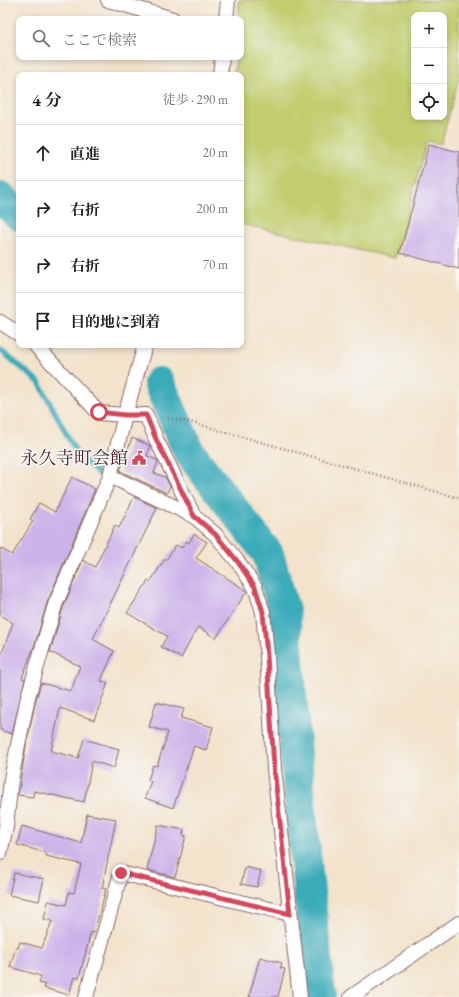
<!DOCTYPE html>
<html lang="ja">
<head>
<meta charset="utf-8">
<style>
	body { margin:0; font-family:"EB Garamond","Noto Serif JP",serif; background:#f6f6f6; color:#222 }
	.controls { position:absolute; right:12px; top:12px; display:grid; overflow:hidden; border-radius:8px; box-shadow:0 2px 6px #0003 }
	.controls button { width:36px; height:36px; display:grid; place-items:center; padding:0; border:0; border-bottom:1px solid #e0e0e0; background:#fff; color:#222; font:20px sans-serif }
	.stop { position:absolute; width:12px; height:12px; margin:-9px; border:3px solid #d1495b; border-radius:50%; background:#fff }
	.stop.end { background:#d1495b; border-color:#fff; box-shadow:0 1px 4px #0008 }
	.list { margin:0; padding:0; list-style:none }
	h2 { display:flex; justify-content:space-between; align-items:center; height:52px; margin:0; padding:0 16px; font-size:17px }
	h2 small { font-size:13px; font-weight:400; color:#767676 }
	.list li { display:grid; grid-template-columns:26px 1fr auto; gap:12px; align-items:center; box-sizing:border-box; height:56px; padding:0 16px; border-top:1px solid #e0e0e0 }
	.list b { display:block; font-size:15px; white-space:nowrap }
	.list em { font-size:13px; font-style:normal; color:#767676 }
	.icon { flex:none; width:22px; height:22px; fill:none; stroke:currentColor; stroke-width:2; stroke-linecap:round; stroke-linejoin:round }
	.map { position:relative; flex:none; width:459px; height:997px; overflow:hidden }
	.search { position:absolute; background:#fff; box-shadow:0 2px 6px #0003; left:16px; top:16px; width:228px; height:44px; display:flex; align-items:center; gap:10px; box-sizing:border-box; padding:0 14px; border-radius:8px; color:#767676; font-size:15px }
	.panel { position:absolute; background:#fff; box-shadow:0 2px 6px #0003; left:16px; top:72px; width:228px; height:276px; border-radius:8px }
	.map>svg:first-child { display:block }
</style>
</head>
<body>
<div class="map">
<svg width="459" height="997" viewBox="0 0 459 997">
	<rect width="100%" height="100%" fill="#f6f6f2"/>
	<filter id="ink" filterUnits="userSpaceOnUse"><feTurbulence type="fractalNoise" baseFrequency=".025" numOctaves="2"/><feDisplacementMap in="SourceGraphic" scale="8" xChannelSelector="R" yChannelSelector="G"/><feConvolveMatrix kernelMatrix="1 2 1 2 8 2 1 2 1" color-interpolation-filters="sRGB"/></filter>
	<filter id="wash" filterUnits="userSpaceOnUse"><feTurbulence type="fractalNoise" baseFrequency=".012" numOctaves="4" result="noise"/><feDisplacementMap in="SourceGraphic" scale="16" xChannelSelector="R" yChannelSelector="G"/><feGaussianBlur stdDeviation="0.9" result="paint"/><feColorMatrix in="noise" values="0 0 0 0 0 0 0 0 0 0 0 0 0 0 0 0 0 1.4 0 .05"/><feComposite in="paint" operator="in"/></filter>
	<g filter="url(#wash)">
		<rect width="100%" height="100%" fill="#f3e3cc"/>
		<path fill="#c1cd6e" stroke="#86764c" fill-rule="evenodd" d="M239 0H459V78L441 144 427 141 395 258 241 224V75H234L236 57H241V19H238ZM414 15H444V117H414Z"/>
		<g fill="none" stroke-linecap="round" stroke-linejoin="round">
			<path stroke="#3baab9" stroke-width="5.5" d="M0 350 39 382 77 454 101 476
				M279 732 294 733"/>
			<path stroke="#3baab9" stroke-width="32" d="M0 197 19 215
				M159 383 189 452 268 554 284 611 301 815 320 997"/>
		</g>
		<g id="blocks">
			<path fill="#ccb3e9" d="M429 144 459 152V269L400 253Z
				M132 438 149 445 150 447 147 456 157 460 158 462 154 473 165 477 170 486 167 493 120 471Z
				M72 477 95 489 47 603 35 644 22 678 25 679 12 734 0 730V658L13 623 0 615V548L12 555 33 521 30 519 39 503 55 512Z
				M134 497 157 508 93 639 114 651 101 681 108 683 94 720 60 708 51 751 78 758 84 739 119 749 114 768 92 761 84 802 34 791 33 797 18 795 26 746 36 699 41 683 71 691 80 666 50 652 63 608 83 560 95 567 115 525 119 528Z
				M194 534 207 542 196 558 247 591 216 638 198 627 181 658 161 647 167 636 127 613 148 581 150 582 165 559 166 560 176 545 182 548 186 541 189 543Z
				M156 702 184 709 181 718 213 727 206 750 194 746 173 808 145 798 151 781 148 780 153 765 157 766 168 732 149 727Z
				M87 814 116 819 102 888 106 889 94 933 91 932 79 978 74 977 69 995 44 988 45 985 39 983 41 976 10 967 16 947 18 948 20 942 42 948 52 921 44 919 48 901 66 905 69 892 74 893 81 864 46 856 47 853 17 845 22 826 81 843Z
				M158 825 184 830 183 835 186 836 175 877 147 870Z
				M245 867 261 871 257 887 241 884Z
				M14 873 44 879 39 901 9 895Z
				M260 957 282 963 280 968 285 969 278 997H249Z"/>
		</g>
	</g>
	<g filter="url(#ink)">
		<use href="#blocks" fill-opacity="0" stroke="#856463" stroke-width="1"/>
		<g fill="none" stroke-linecap="round" stroke-linejoin="round">
			<defs>
				<path id="street" d="M108 0 173 19
					M226 19 228 0
					M220 75 222 57
					M0 322 19 334
					M35 345 99 413 125 415H146L156 439 194 516 216 535 238 562 255 587 263 612 267 656 274 769 300 997
					M110 476 194 516
					M0 853 6 827 11 779 28 697 55 605 110 476 125 415 145 345
					M86 997 121 873 290 914
					M351 997 459 923"/>
			</defs>
			<use href="#street" stroke="#856463" stroke-width="16"/>
			<path stroke="#856463" stroke-width="2.5" stroke-dasharray="1 3" stroke-linecap="butt" d="M164 418 190 422 459 498"/>
			<use href="#street" stroke="#fff" stroke-width="14"/>
		</g>
	</g>
	<g fill="none" stroke-linecap="round" stroke-linejoin="round" filter="url(#ink)">
		<path stroke="#d1495b" stroke-width="5" d="M99 412 125 415H146L156 439 194 516 216 535 238 562 255 587 263 612 267 656 274 768 290 914 121 873"/>
	</g>
	<defs>
		<symbol id="civic-bare" viewBox="-9 -9 18 18"><path d="M-.6-6.5H3V-4.5H.6V-3L4-1V1h2V6H-6V1h2V-1L-.6-3ZM-1.2 2.5V6h2.4V2.5Z" fill="#d1495b" stroke="#f6f6f2" stroke-width="2.5" paint-order="stroke"/></symbol>
	</defs>
	<g fill-rule="evenodd">
		<use href="#civic-bare" x="129" y="448" width="20" height="20"/>
	</g>
	<g text-anchor="middle" stroke-width="3.5" stroke-linejoin="round" paint-order="stroke">
		<g font-size="18" fill="#4a1f2b" stroke="#f6f6f2" text-anchor="end">
			<text x="128" y="464">永久寺町会館</text>
		</g>
	</g>
</svg>
<div class="controls">
<button>+</button>
<button>−</button>
<button><svg class="icon" aria-label="locate" viewBox="0 0 24 24"><circle cx="12" cy="12" r="6"/><path d="M12 2v4M12 18v4M2 12h4M18 12h4"/></svg></button>
</div>
<div class="stop" style="left:99px;top:412px"></div>
<div class="stop end" style="left:121px;top:873px"></div>
<div class="search"><svg class="icon" aria-label="search" viewBox="0 0 24 24"><circle cx="10" cy="10" r="6"/><path d="M15 15l6 6"/></svg>ここで検索</div>
<section class="panel">
<h2>4 分<small>徒歩 · 290 m</small></h2>
<ul class="list">
<li><svg class="icon" aria-label="ahead" viewBox="0 0 24 24"><path d="M12 20V5M6 11l6-6 6 6"/></svg><div><b>直進</b></div><em>20 m</em></li>
<li><svg class="icon" aria-label="right" viewBox="0 0 24 24"><path d="M7 20v-9h11M14 6l5 5-5 5"/></svg><div><b>右折</b></div><em>200 m</em></li>
<li><svg class="icon" aria-label="right" viewBox="0 0 24 24"><path d="M7 20v-9h11M14 6l5 5-5 5"/></svg><div><b>右折</b></div><em>70 m</em></li>
<li><svg class="icon" aria-label="arrive" viewBox="0 0 24 24"><path d="M6 21V4h12l-3 4 3 4H6"/></svg><div><b>目的地に到着</b></div></li>
</ul>
</section>
</div>
</body>
</html>
